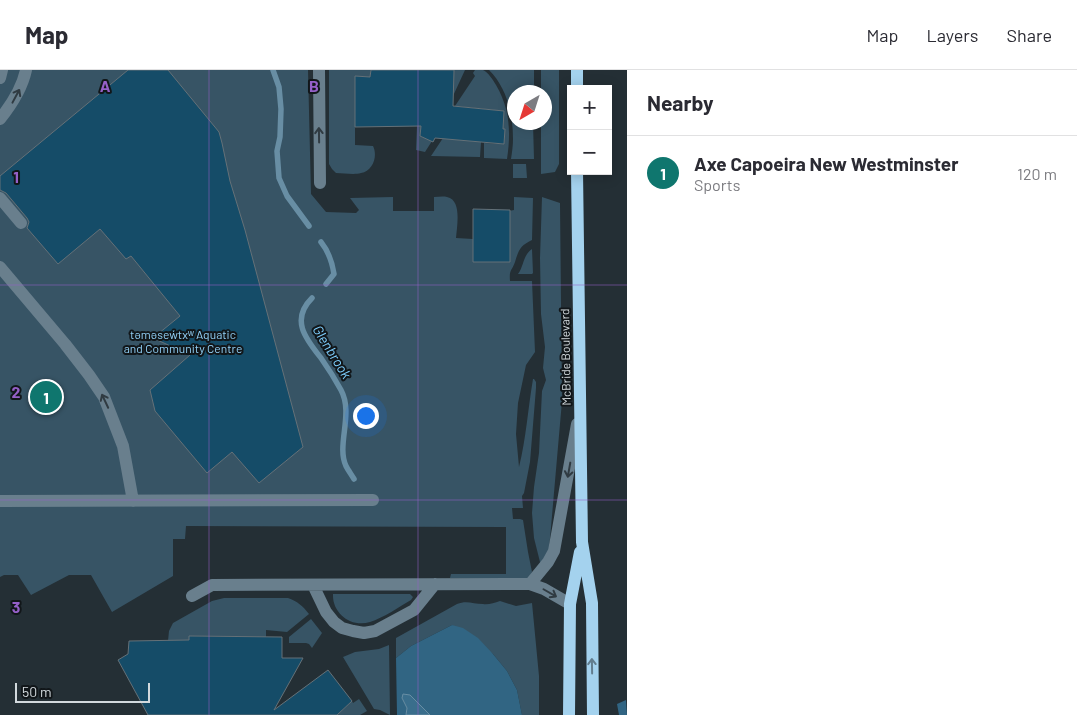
<!DOCTYPE html>
<html lang="en">
<head>
<meta charset="utf-8">
<style>
	body { margin:0; font-family:Barlow,sans-serif; background:#f7f7f7; color:#2b2b33 }
	.controls { position:absolute; right:15px; top:15px; display:grid; overflow:hidden; border-radius:0px; box-shadow:0 2px 12px #0003 }
	.controls button { width:45px; height:45px; display:grid; place-items:center; padding:0; border:0; border-bottom:1px solid #e1e1e2; background:#fff; color:#2b2b33; font:25px sans-serif }
	.compass { position:absolute; left:507px; top:15px; width:45px; height:45px; border-radius:50%; background:#fff; box-shadow:0 2px 12px #0003; rotate:219deg }
	.scale { position:absolute; left:15px; bottom:12px; width:135px; box-sizing:border-box; padding-left:5px; border:2px solid #d2d9dd; border-top:0; font-size:14px; line-height:18px; white-space:nowrap; color:#d2d9dd; -webkit-text-stroke:4px #111619; paint-order:stroke }
	.you { position:absolute; left:365px; top:345px; width:18px; height:18px; margin:-12px; border:4px solid #fff; border-radius:50%; background:#1a73e8; box-shadow:0 0 0 8px #1a73e833 }
	.badge { display:grid; place-items:center; width:32px; height:32px; border-radius:50%; background:#0f766e; color:#fff; font-size:16px; font-weight:700 }
	.pin { position:absolute; translate:-50% -50%; border:2px solid #fff; box-shadow:0 1px 5px #0006 }
	.list { margin:0; padding:0; list-style:none }
	h2 { display:flex; justify-content:space-between; align-items:center; height:65px; margin:0; padding:0 20px; font-size:21px }
	h2 small { font-size:16px; font-weight:400; color:#7c7c81 }
	.list li { display:grid; grid-template-columns:32px 1fr auto; gap:15px; align-items:center; box-sizing:border-box; height:75px; padding:0 20px; border-top:1px solid #e1e1e2 }
	.list b { display:block; font-size:19px; white-space:nowrap }
	.list p { margin:0; font-size:16px; white-space:nowrap; color:#7c7c81 }
	.list em { font-size:16px; font-style:normal; color:#7c7c81 }
	.map { position:relative; flex:none; width:627px; height:645px; overflow:hidden }
	header { display:flex; align-items:center; gap:30px; box-sizing:border-box; height:70px; padding:0 25px; background:#fff; border-bottom:1px solid #e1e1e2 }
	header strong { font-size:24px }
	nav { display:flex; gap:28px; margin-inline-start:auto; font-size:18px }
	main { display:flex }
	aside { flex:1; background:#fff }
	.map>svg:first-child { display:block }
</style>
</head>
<body>
<header>
<strong>Map</strong>
<nav><a>Map</a><a>Layers</a><a>Share</a></nav>
</header>
<main>
<div class="map">
<svg width="627" height="645" viewBox="0 0 627 645">
	<rect width="100%" height="100%" fill="#242f35"/>
	<path fill="#375465" d="M0 0H308L311 124 326 142 356 143 359 140 350 128 393 127V141H434V127C438 127 443 126 447 127 462 130 457 156 456 168L473 169 509 141 514 140V127L533 128 532 170C520 176 519 179 515 192 512 201 509 199 510 211H532L535 282 526 295 518 333 516 364 519 397C526 369 528 338 533 309H534L536 312V318L530 392 524 423 522 426 523 438H512L513 449H520L523 450 528 482 532 502 528 509 450 508 451 504H506V457L186 456 185 469H173V506L112 542 91 505H69L31 525 18 505H4L0 507Z
		M329 0H371L370 7H355V75L373 76C378 86 373 101 361 103 354 105 344 103 336 103L332 99 329 94Z
		M454 0H465L453 26Z
		M475 0C478 0 480 0 483 0 488 2 493 10 496 15 510 39 511 62 507 89L484 88V73L504 74 505 59H503L504 41 455 36 475 6 473 3Z
		M489 0H534V22H514V52L533 53 534 89H511C512 82 513 76 513 69 513 44 507 18 489 0Z
		M541 0H559V94L555 102 541 104V53L544 52V22H541Z
		M417 56H421L420 66 432 71 425 82 416 80Z
		M443 68 481 72 480 87 431 86Z
		M513 94H526L527 108H513Z
		M542 127 560 133 562 331 549 480 541 496 534 468 532 443 534 417 539 383 542 321 546 310 543 298 545 277 541 244 540 188Z
		M532 179 533 203 532 204H518C524 196 523 185 532 179Z
		M333 524H410L413 527 411 530C399 537 383 548 370 552 351 558 332 543 333 524Z
		M224 528H288C297 531 303 536 309 544L287 562 266 560V567L189 566V589L168 571 169 561 173 553 212 531Z
		M500 531 516 536 532 533 539 606V645H522L517 620 507 601 493 584 452 555 411 576 396 588V568L457 534C467 530 473 534 483 534 488 535 494 533 500 531Z
		M311 549 322 563 312 578 309 574 306 573H289V567Z
		M389 575 390 645 380 640 374 639 343 587 355 582 379 579Z
		M359 629 367 641 360 645H337L352 631 353 633Z"/>
	<path fill="#316583" d="M452 555 463 558 478 568 493 584 507 601 517 620 522 645H430L410 625 402 628 407 638 406 645H397L396 588 411 576Z
		M626 630 627 645H619L617 634Z"/>
	<path fill="#3a6e8c" stroke="#688ea4" d="M403 624 410 625 430 645H406L407 638 402 628Z"/>
	<g fill="none" stroke-linecap="round" stroke-linejoin="round">
		<path stroke="#688ea4" stroke-width="5.5" d="M273 0 279 17 281 39 280 67 277 81 279 108 287 126 309 156
			M321 172C329 182 332 191 334 204L326 214
			M312 228C290 250 306 269 321 288 328 298 335 309 341 320 354 344 336 375 346 396 348 400 351 404 354 409"/>
	</g>
	<path fill="#154c68" stroke="#657178" d="M128 0H168L219 62 222 73 230 111 245 160 303 377 259 413 232 382 207 403 155 341 150 320 190 285 153 268 180 246 131 186 126 189 100 159 58 194 27 158 29 152 27 148 6 123 0 120V106Z
		M371 0H454L453 36 504 41 503 59H505L504 74 435 68 433 72 420 66 421 56 355 57V6L370 7Z
		M473 139 510 140V192H473Z
		M189 566 282 567V588H303L274 640 328 600 352 631 337 645H148L118 590 128 584 129 571 189 570Z"/>
	<g fill="none" stroke-linecap="round" stroke-linejoin="round">
		<path stroke="#697f8d" stroke-width="12" d="M319 0 320 113
			M0 8 2 0
			M0 49C12 34 22 19 26 0
			M0 128 21 153
			M0 197 65 274 89 305 104 327 123 376 133 431
			M0 431 373 430
			M530 514 548 492 554 481 577 354
			M313 515 326 542 334 552 342 558 353 561 364 563 375 561 414 540 435 514
			M192 526 212 515 530 514 544 519 570 534"/>
		<path stroke="#a4d2ee" stroke-width="12" d="M577 0V19
			M577 101 582 472 592 533 593 645
			M569 645 570 534 580 482"/>
	</g>
	<defs><path id="oneway-shaft" d="M-6 0H5M1.5-3L5.5 0L1.5 3" fill="none" stroke-width="1.6" stroke-linecap="round" stroke-linejoin="round" transform="scale(1.25)"/></defs>
	<g stroke="#303b42">
		<use href="#oneway-shaft" transform="translate(16 26) rotate(-62)"/>
		<use href="#oneway-shaft" transform="translate(319 65) rotate(-91)"/>
		<use href="#oneway-shaft" transform="translate(105 331) rotate(-115)"/>
		<use href="#oneway-shaft" transform="translate(569 400) rotate(100)"/>
		<use href="#oneway-shaft" transform="translate(550 523) rotate(30)"/>
	</g>
	<use stroke="#627d8e" href="#oneway-shaft" transform="translate(592 596) rotate(-91)"/>
	<path fill="none" stroke="#9560c8" stroke-width="1" stroke-opacity="0.55" d="M209 0V645M418 0V645M0 215H627M0 430H627"/>
	<g text-anchor="middle" stroke-width="4" stroke-linejoin="round" paint-order="stroke">
		<g font-size="12" fill="#92d0f6" stroke="#111619">
			<text x="183" y="269">təməsew̓txʷ Aquatic<tspan x="183" dy="14">and Community Centre</tspan></text>
		</g>
		<g font-size="12" fill="#d2d9dd" stroke="#111619">
			<text transform="translate(566 287) rotate(-91)" y="4">McBride Boulevard</text>
		</g>
		<g font-size="14" font-style="italic" fill="#7ecffe" stroke="#111619">
			<text transform="translate(332 282) rotate(58)" y="5">Glenbrook</text>
		</g>
	</g>
	<g font-size="16" text-anchor="middle" font-weight="bold" fill="#9560c8" stroke="#111619" stroke-width="4" stroke-linejoin="round" paint-order="stroke">
		<text x="105" y="22">A</text>
		<text x="314" y="22">B</text>
		<text x="16" y="113">1</text>
		<text x="16" y="328">2</text>
		<text x="16" y="543">3</text>
	</g>
</svg>
<div class="controls">
<button>+</button>
<button>−</button>
</div>
<svg class="compass" viewBox="-18 -18 36 36"><path d="M0-13l5 13h-10z" fill="#e53935"/><path d="M0 13l5-13h-10z" fill="#7c7c81"/></svg>
<div class="scale">50 m</div>
<div class="you"></div>
<div class="pin badge" style="left:46px;top:327px">1</div>
</div>
<aside>
<h2>Nearby<small></small></h2>
<ul class="list">
<li><span class="badge">1</span><div><b>Axe Capoeira New Westminster</b><p>Sports</p></div><em>120 m</em></li>
</ul>
</aside>
</main>
</body>
</html>
